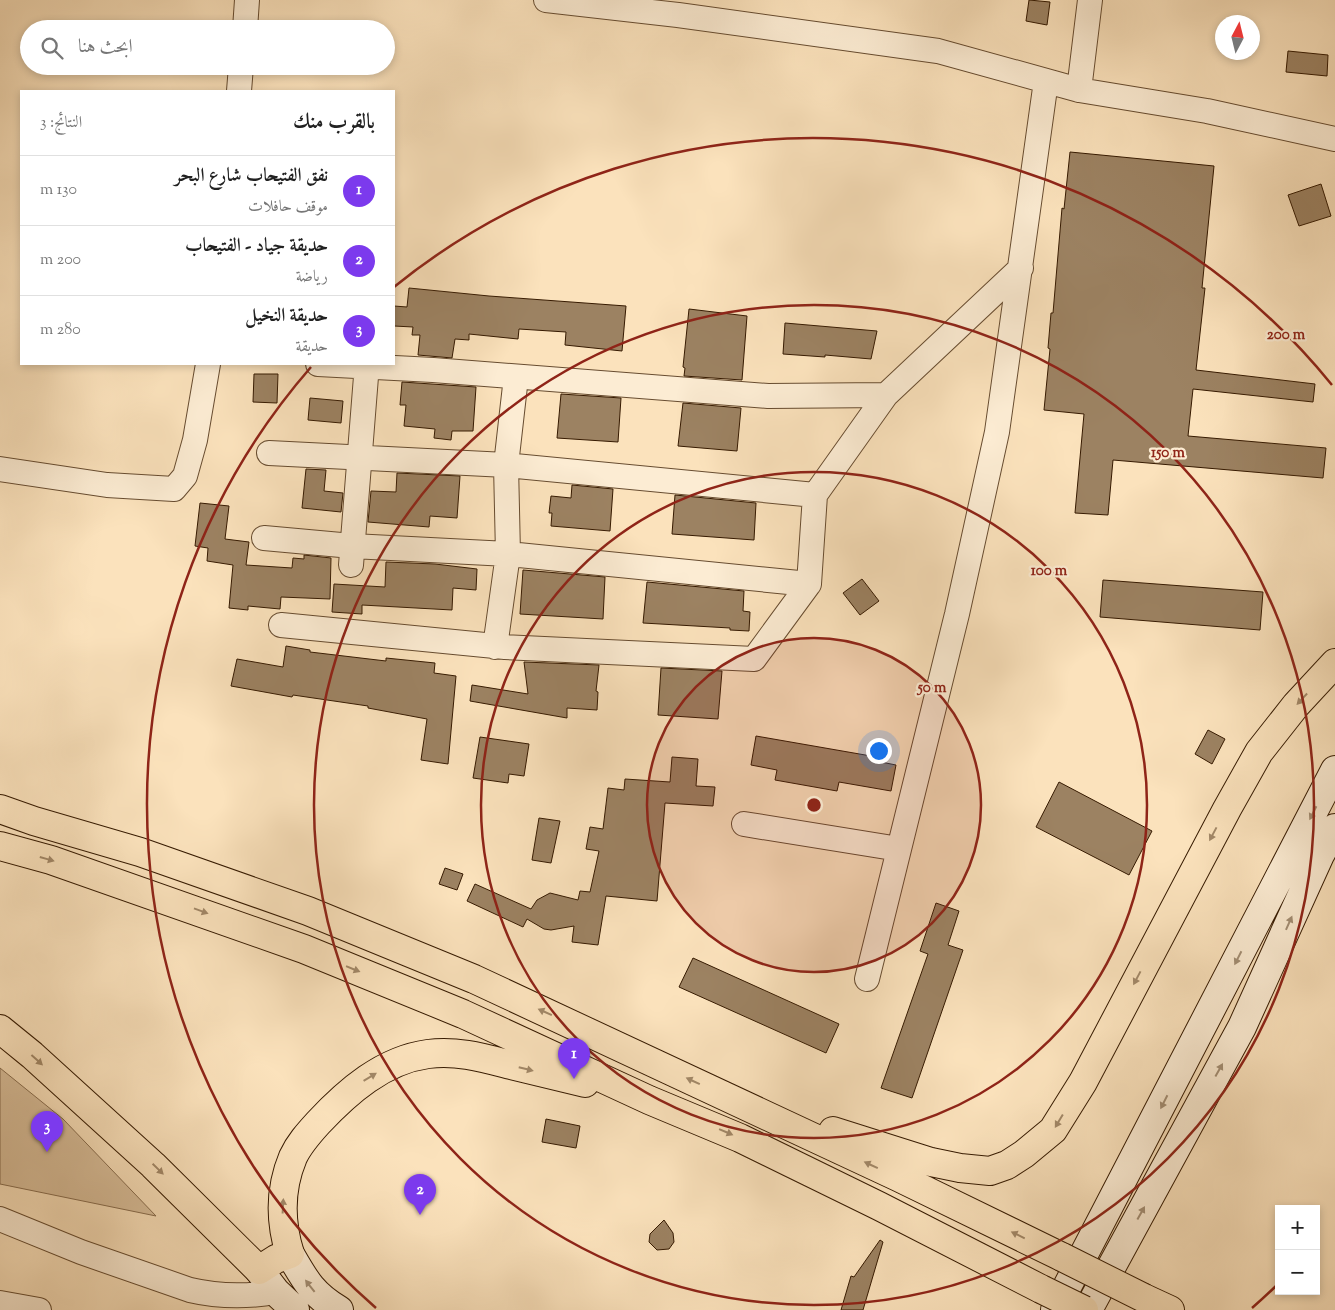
<!DOCTYPE html>
<html lang="ar">
<head>
<meta charset="utf-8">
<style>
	body { margin:0; font-family:"Sorts Mill Goudy",Amiri,serif; background:#f6f6f6; color:#222; direction:rtl }
	.controls { position:absolute; right:15px; bottom:15px; display:grid; overflow:hidden; border-radius:0px; box-shadow:0 2px 8px #0003 }
	.controls button { width:45px; height:45px; display:grid; place-items:center; padding:0; border:0; border-bottom:1px solid #e0e0e0; background:#fff; color:#222; font:25px sans-serif }
	.compass { position:absolute; left:1215px; top:15px; width:45px; height:45px; border-radius:50%; background:#fff; box-shadow:0 2px 8px #0003; rotate:7deg }
	.you { position:absolute; left:878px; top:750px; width:18px; height:18px; margin:-12px; border:4px solid #fff; border-radius:50%; background:#1a73e8; box-shadow:0 0 0 8px #1a73e833 }
	.badge { display:grid; place-items:center; width:32px; height:32px; border-radius:50%; background:#7c3aed; color:#fff; font-size:16px; font-weight:700 }
	.pin { position:absolute; translate:-50% -41px; filter:drop-shadow(0 1px 2px #0008) }
	.pin::after { content:''; position:absolute; top:26px; width:18px; height:15px; background:inherit; clip-path:polygon(0 0,100% 0,50% 100%) }
	.list { margin:0; padding:0; list-style:none }
	h2 { display:flex; justify-content:space-between; align-items:center; height:65px; margin:0; padding:0 20px; font-size:21px }
	h2 small { font-size:16px; font-weight:400; color:#767676 }
	.list li { display:grid; grid-template-columns:32px 1fr auto; gap:15px; align-items:center; box-sizing:border-box; height:70px; padding:0 20px; border-top:1px solid #e0e0e0 }
	.list b { display:block; font-size:19px; white-space:nowrap }
	.list p { margin:0; font-size:16px; white-space:nowrap; color:#767676 }
	.list em { font-size:16px; font-style:normal; color:#767676 }
	.icon { flex:none; width:28px; height:28px; fill:none; stroke:currentColor; stroke-width:2; stroke-linecap:round; stroke-linejoin:round }
	.map { position:relative; flex:none; width:1335px; height:1310px; overflow:hidden; direction:ltr }
	.search { position:absolute; background:#fff; box-shadow:0 2px 8px #0003; left:20px; top:20px; width:375px; height:55px; display:flex; align-items:center; gap:12px; box-sizing:border-box; padding:0 18px; border-radius:28px; color:#767676; font-size:19px }
	.panel { position:absolute; background:#fff; box-shadow:0 2px 8px #0003; left:20px; top:90px; width:375px; height:275px; border-radius:0px; direction:rtl }
	.map>svg:first-child { display:block }
</style>
</head>
<body>
<div class="map">
<svg width="1335" height="1310" viewBox="0 0 1335 1310">
	<rect width="100%" height="100%" fill="#fbe2bc"/>
	<filter id="stains"><feTurbulence type="fractalNoise" baseFrequency=".004" numOctaves="4"/><feColorMatrix values="0 0 0 0 .2 0 0 0 0 .09 0 0 0 0 .02 0 0 0 .5 -.17"/></filter>
	<radialGradient id="worn" r=".72"><stop offset=".6" stop-color="#630" stop-opacity="0"/><stop offset="1" stop-color="#630" stop-opacity=".3"/></radialGradient>
	<path fill="#dac09c" stroke="#886d4e" d="M0 1068 63 1119 156 1216 0 1184Z"/>
	<path fill="#9c8262" stroke="#361a01" d="M1029 0 1050 2 1047 25 1026 21Z
		M1288 51 1328 55 1327 76 1286 72Z
		M1070 152 1214 166 1202 288H1205L1196 370 1315 384 1313 402 1193 389 1188 436 1326 448 1323 478 1113 460 1108 515 1075 513 1084 414 1044 410 1050 349 1048 348 1051 313H1053L1062 208 1064 209Z
		M1321 184 1331 216 1299 226 1288 195Z
		M409 288 489 296 626 306 622 351 565 345 566 332 519 329 518 339 469 334V340L455 339 452 358 418 355 420 335H412L413 327 394 326V306L407 307Z
		M689 309 747 316 742 380 684 376 685 368 683 367Z
		M785 323 877 331 871 359 825 355V357L783 354Z
		M254 374H278L277 403 253 402Z
		M402 382 476 387 473 431H452L451 440 434 438 435 429 404 426 406 405H400Z
		M561 394 621 398 618 442 557 438Z
		M310 398 343 401 341 423 308 420Z
		M683 403 741 408 737 451 678 446Z
		M306 469 326 470 324 491 343 493 341 512 302 508Z
		M397 473 460 476 457 518 430 516 429 527 368 522 371 491 396 492Z
		M572 485 613 489 610 531 551 526 552 513H549L551 496 571 498Z
		M675 495 756 503 754 540 672 534Z
		M200 503 229 506 225 539 249 542 246 565 292 568 293 558 304 559V555L331 558 330 599 281 597 280 609 248 606V610L229 608 233 565 207 561 208 548 195 546Z
		M386 562 435 564 477 569 476 590 453 588 452 610 362 605V614L332 612 334 584 385 587Z
		M523 570 605 577 603 619 520 614Z
		M862 579 879 601 860 615 843 593Z
		M1103 580 1263 592 1260 630 1100 617Z
		M647 582 744 591 743 611 750 612 749 631 730 630V628L643 623Z
		M286 646 310 650V652L386 661V658L435 663 434 673 456 676 448 764 421 760 427 719 368 708V706L293 695 292 697 231 686 237 659 283 667Z
		M524 662 599 665 596 691 598 692 597 710 567 708V718L470 701 472 685 528 694Z
		M661 668 722 671 718 719 658 715Z
		M1208 730 1225 739 1212 764 1195 754Z
		M756 736 871 756V760L896 765 891 791 839 782 837 791 775 780 777 770 751 765Z
		M480 737 529 744 524 776 509 774 508 783 473 778Z
		M672 757 698 759 696 786 715 787 713 806 665 803 657 901 606 896 598 945 572 942 574 926 551 930 544 929 527 919 523 927 467 901 475 884 531 909 537 900 550 893 578 900 580 891 590 892 599 851 586 849 590 827 603 829 608 788 624 790 625 779 670 782Z
		M1059 782 1152 831 1129 875 1036 827Z
		M539 818 560 821 551 863 532 860Z
		M445 868 463 874 457 890 439 884Z
		M936 903 959 911 948 945 963 950 912 1098 881 1088 928 954 920 951Z
		M693 958 839 1024 826 1053 679 987Z
		M546 1119 580 1126 576 1148 542 1142Z
		M664 1220 673 1233 674 1242 669 1249 657 1250 649 1242 650 1234Z
		M880 1240 883 1242 863 1310H841L851 1276 854 1277Z"/>
	<g fill="none" stroke-linecap="round" stroke-linejoin="round">
		<defs>
			<path id="minor" d="M546 0 678 15 938 51 1079 90 1207 111 1335 139
				M245 29 247 0
				M1079 90 1090 0
				M239 91 241 66
				M318 364 433 370 768 396 886 395 1021 268
				M269 453 506 465 815 495 886 395
				M0 469 107 485 174 489 185 476 195 440 208 364
				M264 538 352 546 508 554 809 584 815 495
				M351 565 367 364
				M281 625 505 647 754 659 809 584
				M495 647 508 554 506 465 516 377
				M744 824 899 849
				M867 979 957 614 997 432 1046 81
				M0 1219 81 1252 190 1290C220 1297 246 1297 276 1292
				M0 1303 39 1310"/>
			<path id="secondary" d="M290 1254C305 1280 312 1294 339 1310
				M259 1270 276 1292 295 1310
				M1055 1310 1335 770
				M1088 1310 1242 1027 1320 855 1335 828"/>
			<path id="trunk" d="M0 809 34 821 140 852 308 911 474 979 898 1177 1062 1257
				M0 846 51 860 304 949 463 1014 649 1100 740 1138 879 1206 1041 1289
				M0 1029 32 1055 153 1165 259 1270 276 1259 290 1254C280 1222 280 1188 293 1157 299 1144 308 1134 318 1123 347 1092 383 1060 428 1054 457 1050 484 1058 511 1065 535 1071 560 1077 585 1083
				M833 1131 931 1162 960 1168 990 1171 1007 1165 1024 1154 1053 1130 1083 1082 1227 809 1259 752 1296 705 1335 663
				M1144 1298 1170 1310"/>
		</defs>
		<use href="#minor" stroke="#674c30" stroke-width="26"/>
		<use href="#secondary" stroke="#361a01" stroke-width="30"/>
		<use href="#trunk" stroke="#361a01" stroke-width="30"/>
		<use href="#minor" stroke="#fcecd3" stroke-width="24"/>
		<use href="#secondary" stroke="#fcecd3" stroke-width="28"/>
		<use href="#trunk" stroke="#fbe2bc" stroke-width="28"/>
		<defs>
			<path id="trunk-bridge" d="M1062 1257 1144 1298
				M1041 1289 1084 1310"/>
		</defs>
		<use href="#trunk-bridge" stroke="#361a01" stroke-width="30" stroke-linecap="butt"/>
		<use href="#trunk-bridge" stroke="#fbe2bc" stroke-width="28"/>
	</g>
	<defs><path id="oneway-solid" d="M-6-.8H1V-3.2L6.5 0L1 3.2V.8H-6Z" transform="scale(1.25)"/></defs>
	<g fill="#a28868">
		<use href="#oneway-solid" transform="translate(1302 699) rotate(133)"/>
		<use href="#oneway-solid" transform="translate(1213 834) rotate(118)"/>
		<use href="#oneway-solid" transform="translate(47 859) rotate(16)"/>
		<use href="#oneway-solid" transform="translate(201 911) rotate(20)"/>
		<use href="#oneway-solid" transform="translate(353 969) rotate(22)"/>
		<use href="#oneway-solid" transform="translate(1137 978) rotate(118)"/>
		<use href="#oneway-solid" transform="translate(545 1012) rotate(-156)"/>
		<use href="#oneway-solid" transform="translate(37 1060) rotate(42)"/>
		<use href="#oneway-solid" transform="translate(526 1069) rotate(14)"/>
		<use href="#oneway-solid" transform="translate(370 1077) rotate(-31)"/>
		<use href="#oneway-solid" transform="translate(693 1081) rotate(-155)"/>
		<use href="#oneway-solid" transform="translate(1059 1121) rotate(121)"/>
		<use href="#oneway-solid" transform="translate(726 1132) rotate(23)"/>
		<use href="#oneway-solid" transform="translate(871 1165) rotate(-155)"/>
		<use href="#oneway-solid" transform="translate(158 1169) rotate(44)"/>
		<use href="#oneway-solid" transform="translate(283 1206) rotate(-87)"/>
		<use href="#oneway-solid" transform="translate(1018 1235) rotate(-154)"/>
	</g>
	<g fill="#a38e74">
		<use href="#oneway-solid" transform="translate(1313 813) rotate(117)"/>
		<use href="#oneway-solid" transform="translate(1289 923) rotate(-66)"/>
		<use href="#oneway-solid" transform="translate(1238 958) rotate(117)"/>
		<use href="#oneway-solid" transform="translate(1219 1070) rotate(-61)"/>
		<use href="#oneway-solid" transform="translate(1164 1102) rotate(117)"/>
		<use href="#oneway-solid" transform="translate(1141 1213) rotate(-61)"/>
		<use href="#oneway-solid" transform="translate(310 1286) rotate(-128)"/>
	</g>
	<circle cx="814" cy="805" r="167" fill="#8f2418" fill-opacity=".12"/>
	<g fill="none" stroke="#8f2418" stroke-width="2.5">
		<circle cx="814" cy="805" r="167"/>
		<circle cx="814" cy="805" r="333"/>
		<circle cx="814" cy="805" r="500"/>
		<path d="M1277 1285A667 667 0 0 1 1252 1308M376 1308A667 667 0 0 1 311 367M394 287A667 667 0 0 1 1332 385"/>
	</g>
	<circle cx="814" cy="805" r="8" fill="#8f2418" stroke="#fcecd3" stroke-width="2.5"/>
	<g font-size="15" text-anchor="middle" font-weight="bold" fill="#8f2418" stroke="#fcecd3" stroke-width="4.5" stroke-linejoin="round" paint-order="stroke">
		<text x="1286" y="339">200 m</text>
		<text x="1168" y="457">150 m</text>
		<text x="1049" y="575">100 m</text>
		<text x="932" y="692">50 m</text>
	</g>
	<rect width="100%" height="100%" filter="url(#stains)"/>
	<rect width="100%" height="100%" fill="url(#worn)"/>
</svg>
<div class="controls">
<button>+</button>
<button>−</button>
</div>
<svg class="compass" viewBox="-18 -18 36 36"><path d="M0-13l5 13h-10z" fill="#e53935"/><path d="M0 13l5-13h-10z" fill="#767676"/></svg>
<div class="you"></div>
<div class="pin badge" style="left:574px;top:1079px">1</div>
<div class="pin badge" style="left:420px;top:1215px">2</div>
<div class="pin badge" style="left:47px;top:1152px">3</div>
<div class="search"><svg class="icon" aria-label="search" viewBox="0 0 24 24"><circle cx="10" cy="10" r="6"/><path d="M15 15l6 6"/></svg>ابحث هنا</div>
<section class="panel">
<h2>بالقرب منك<small>النتائج: 3</small></h2>
<ul class="list">
<li><span class="badge">1</span><div><b>نفق الفتيحاب شارع البحر</b><p>موقف حافلات</p></div><em>130 m</em></li>
<li><span class="badge">2</span><div><b>حديقة جياد - الفتيحاب</b><p>رياضة</p></div><em>200 m</em></li>
<li><span class="badge">3</span><div><b>حديقة النخيل</b><p>حديقة</p></div><em>280 m</em></li>
</ul>
</section>
</div>
</body>
</html>
